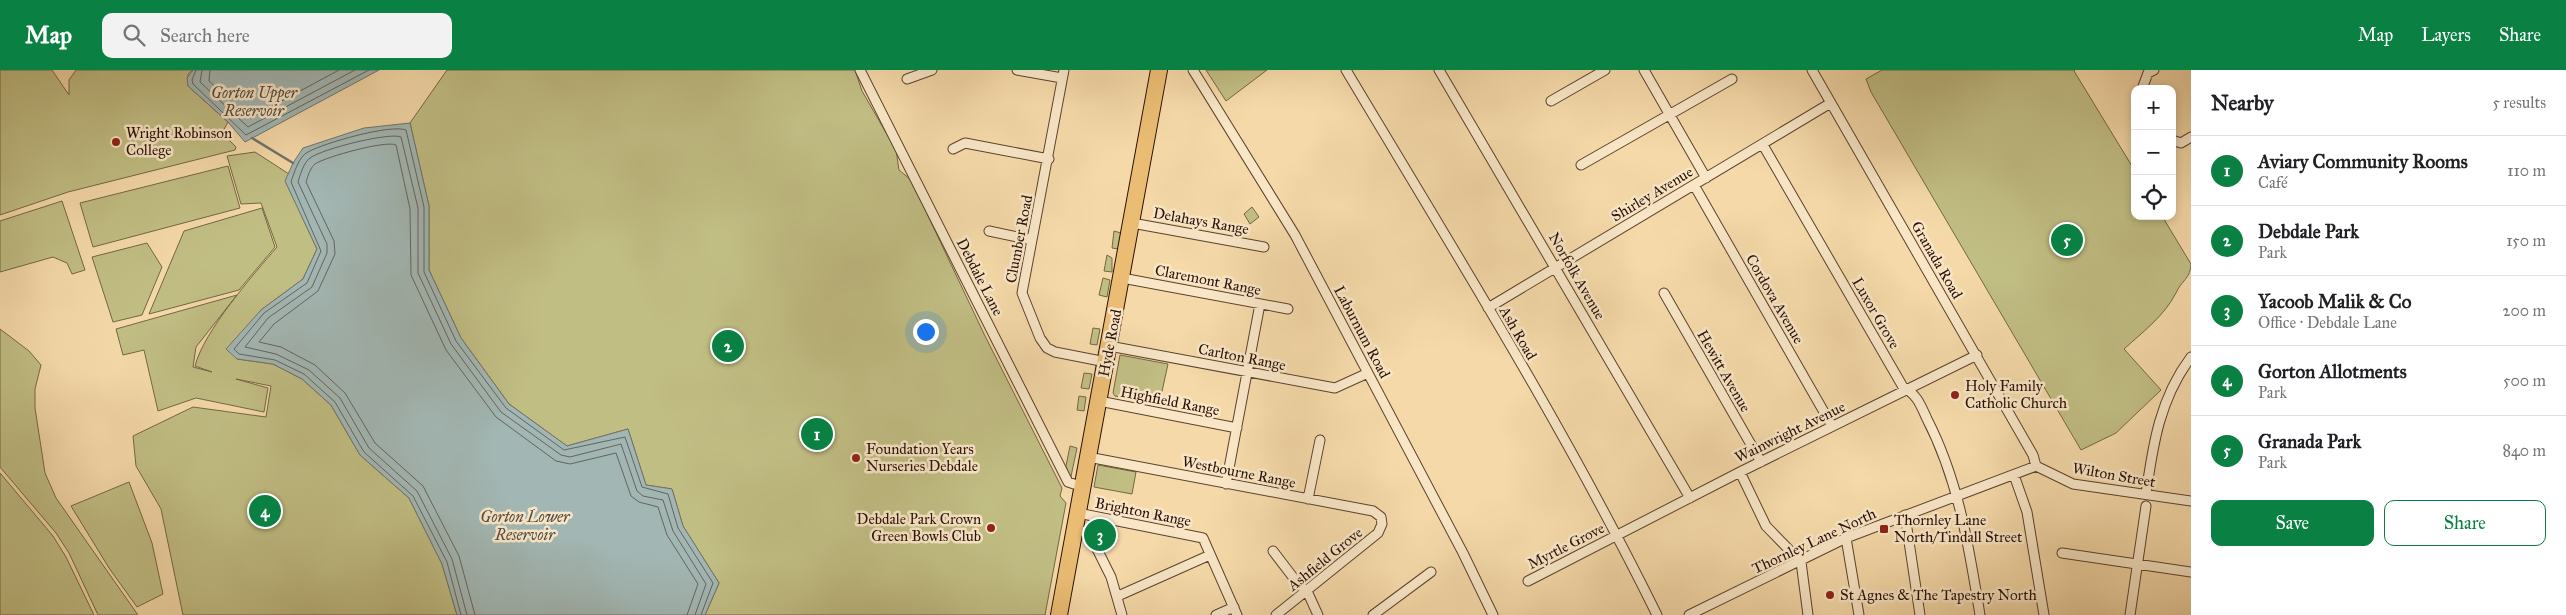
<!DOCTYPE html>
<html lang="en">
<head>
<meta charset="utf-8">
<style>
	body { margin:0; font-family:"IM FELL Great Primer",serif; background:#f2f2f2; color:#202124 }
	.controls { position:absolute; right:15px; top:15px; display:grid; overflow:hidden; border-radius:10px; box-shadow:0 2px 8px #0003 }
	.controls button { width:45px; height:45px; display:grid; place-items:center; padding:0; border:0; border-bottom:1px solid #e0e0e0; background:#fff; color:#202124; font:25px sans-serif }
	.you { position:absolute; left:925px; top:261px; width:18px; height:18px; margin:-12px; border:4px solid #fff; border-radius:50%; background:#1a73e8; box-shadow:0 0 0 8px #1a73e833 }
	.badge { display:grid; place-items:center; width:32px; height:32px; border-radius:50%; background:#0b8043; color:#fff; font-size:16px; font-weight:700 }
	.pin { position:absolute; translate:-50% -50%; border:2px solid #fff; box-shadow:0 1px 5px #0006 }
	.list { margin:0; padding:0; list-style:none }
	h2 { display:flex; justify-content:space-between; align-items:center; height:65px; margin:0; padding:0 20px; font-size:21px }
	h2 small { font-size:16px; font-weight:400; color:#757577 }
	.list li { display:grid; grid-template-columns:32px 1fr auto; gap:15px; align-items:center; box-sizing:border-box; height:70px; padding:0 20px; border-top:1px solid #e0e0e0 }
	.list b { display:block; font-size:19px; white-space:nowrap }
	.list p { margin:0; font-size:16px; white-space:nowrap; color:#757577 }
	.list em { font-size:16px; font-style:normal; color:#757577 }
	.actions { display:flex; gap:10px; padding:15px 20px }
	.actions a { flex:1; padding:11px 0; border:1px solid #0b8043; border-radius:10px; text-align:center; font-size:18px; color:#0b8043 }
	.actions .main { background:#0b8043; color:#fff }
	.icon { flex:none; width:28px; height:28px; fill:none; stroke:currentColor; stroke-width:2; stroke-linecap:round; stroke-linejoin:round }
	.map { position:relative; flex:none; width:2191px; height:545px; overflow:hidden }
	header { display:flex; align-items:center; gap:30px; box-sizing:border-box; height:70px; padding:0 25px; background:#0b8043; color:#fff }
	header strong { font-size:24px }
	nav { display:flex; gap:28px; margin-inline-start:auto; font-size:18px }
	.search { width:350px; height:45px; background:#f2f2f2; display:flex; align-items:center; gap:12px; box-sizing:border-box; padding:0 18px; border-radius:10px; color:#757577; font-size:19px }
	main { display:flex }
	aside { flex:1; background:#fff }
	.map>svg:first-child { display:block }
</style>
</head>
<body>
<header>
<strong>Map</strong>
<div class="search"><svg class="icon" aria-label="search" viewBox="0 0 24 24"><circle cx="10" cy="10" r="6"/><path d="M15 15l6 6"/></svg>Search here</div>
<nav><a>Map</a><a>Layers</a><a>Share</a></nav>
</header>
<main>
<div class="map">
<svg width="2191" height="545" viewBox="0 0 2191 545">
	<rect width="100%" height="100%" fill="#f5d9a9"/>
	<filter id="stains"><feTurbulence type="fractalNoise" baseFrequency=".004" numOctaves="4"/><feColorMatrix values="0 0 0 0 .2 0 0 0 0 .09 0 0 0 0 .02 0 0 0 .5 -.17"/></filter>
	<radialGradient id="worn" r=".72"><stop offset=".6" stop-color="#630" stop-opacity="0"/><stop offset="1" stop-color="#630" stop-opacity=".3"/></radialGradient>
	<path fill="#c1be84" stroke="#756645" d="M0 0H52L69 25V10L76 0H193L188 4V16L228 52 222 63 236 77 235 80 68 122 0 145Z
		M447 0H855L862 21 896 80 899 100 911 110 985 266 1062 418 1060 426 1066 433 1045 545H705L719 513 683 456 672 419 646 415 628 359 567 376 509 334 461 268 429 200V136L410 53Z
		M1206 0H1267L1226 31Z
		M1882 0H2075L2074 1 2135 101V146H2162L2191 194C2191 208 2181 211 2176 223 2164 246 2144 261 2124 279L2161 320 2116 363 2081 380 1871 22 1866 9Z
		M255 82 289 104 286 112 317 179 303 209 261 240 237 289 273 294 302 309 331 335 360 385 409 428 442 494 457 545H183L161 439 136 396 133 366 193 337 266 347 271 316 236 309 268 318 264 342 196 328 158 341 144 280 123 285 116 259 237 225 196 277 193 297 212 302 195 296C204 261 252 206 277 177L261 133 241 134 227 86Z
		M228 96 240 138 93 177 80 133Z
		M62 131 85 200 72 204 67 193 53 187 0 202V151Z
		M1252 137 1259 147 1250 154 1244 144Z
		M262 138 275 177 239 220 149 244 184 161Z
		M1114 161 1121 163 1119 179 1112 178Z
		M147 173 162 197 142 245 113 252 92 187Z
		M1107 185 1112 188V202L1104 201Z
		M1103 208 1110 210 1107 227 1099 225Z
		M1093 258 1100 259 1097 275 1090 274Z
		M0 259 29 281 41 295 35 319V338L45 403 56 428 138 545H98L69 483 56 463 0 397Z
		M1120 285 1168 294 1159 335 1115 326 1113 323Z
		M1084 303 1092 304 1089 319 1081 318Z
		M1079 326 1086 327 1084 341 1077 340Z
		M1070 376 1077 378 1070 411 1065 401Z
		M1098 395 1136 402 1132 424 1094 417Z
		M0 403 53 466 66 487 94 545H0Z
		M129 412 152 473 163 524 137 537 109 498 71 436Z"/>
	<path fill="#a2b7b4" stroke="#72746e" d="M193 0H379L245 72 228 52 188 16 187 8Z
		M410 53 429 136V200L461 268 509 334 567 376 628 359 646 415 672 419 683 456 719 513 705 545H457L442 494 409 428 360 385 331 335 302 309 273 294 237 289 226 279 261 240 303 209 317 179 285 111 293 93 303 78 364 58Z"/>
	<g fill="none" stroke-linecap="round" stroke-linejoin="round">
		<path stroke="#66635d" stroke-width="1" d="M196 0 192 10 193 14 246 65 369 0
			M202 0 200 12 248 57 355 0
			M210 0 209 11 250 48 339 0
			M461 545 447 492 413 426 364 382 335 332 304 304 275 290 239 284 234 279 264 243 307 213 321 181 291 112C294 103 299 86 308 82 324 73 390 54 406 60L424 137V202L456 271 506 338 564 380 625 367 642 417 668 424 678 458 713 513 701 545
			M467 545 452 489 417 421 369 378 340 328 309 300 276 284 245 277 268 248 312 217 327 183V174L298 112C300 105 304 92 310 88 322 79 389 62 401 67L418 138V203L451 274 501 342 561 385 570 387 621 374 637 421 643 426 663 430 673 461 706 514 695 545
			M475 545 459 486 423 416 375 373 345 323 315 295 281 277 259 272 274 254 318 221 335 184 334 171 306 112C308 106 310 98 315 94 325 87 386 70 396 75L410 139 411 205 446 280 496 347 556 391 570 394 616 383 631 426 639 432 658 437 667 465 698 514 687 545"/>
		<path stroke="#72746e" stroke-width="2.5" d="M252 68 293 93"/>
		<defs>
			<path id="street" d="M860 0 1068 412 1083 417
				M1017 0 1062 8
				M1064 0 1022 223 1040 268 1047 278 1055 282 1106 292
				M1193 0 1295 165 1463 483 1493 545
				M1346 0C1453 179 1565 358 1657 545
				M1439 0 1690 428
				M1644 0 1706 108
				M1812 0 2033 385 2036 396
				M907 9 932 0
				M2142 19 2148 3 2154 0
				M1551 31 1605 0
				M2172 70 2181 73 2191 67
				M1763 75 1903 317C1917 324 1921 336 1927 349 1959 411 1969 478 1980 545
				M953 79 965 73 1049 89
				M1581 95 1732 9
				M1694 115 1832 356
				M1132 153 1264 177
				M989 161 1032 170
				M1122 208 1288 239
				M1664 223 1761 392
				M1488 238 1829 34
				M1109 276 1335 318 1368 303
				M1099 331 1237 358
				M1088 387 1373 441 1381 447 1382 454 1378 463 1276 545
				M2036 396 2073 414 2191 431
				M1740 402 1766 456 1801 492 1808 545
				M2014 405 2027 442 2044 545
				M1226 414 1260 234
				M2146 424C2153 374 2160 328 2191 287
				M1308 429 1320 370
				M1078 443 1203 468 1237 545
				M1905 445 1920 545
				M1075 459 1089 463 1111 507 1122 545
				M1846 468 1859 545
				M1273 481 1299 515 1307 521 1318 545
				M2062 483 2191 502
				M1528 511 1740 402 1977 285
				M1118 526 1210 485
				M1216 545 1234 537
				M1373 545 1431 502
				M1689 545 1846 468 2036 396
				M2130 545 2146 436"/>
			<path id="highway" d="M1059 545 1159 0"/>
		</defs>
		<use href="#street" stroke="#5c422f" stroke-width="11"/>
		<use href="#highway" stroke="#290f06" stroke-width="18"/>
		<use href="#street" stroke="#f8e6c7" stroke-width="9"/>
		<use href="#highway" stroke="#eabc74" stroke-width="16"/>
	</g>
	<g fill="#8f2418" stroke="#f8e6c7" stroke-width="2">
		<circle cx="116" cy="72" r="5"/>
		<circle cx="1955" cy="325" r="5"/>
		<circle cx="856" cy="388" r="5"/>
		<circle cx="991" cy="458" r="5"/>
		<rect x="1879" y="454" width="10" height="10" rx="2.5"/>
		<circle cx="1830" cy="525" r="5"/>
	</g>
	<g text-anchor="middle" stroke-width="5" stroke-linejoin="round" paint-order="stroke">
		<g font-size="15" fill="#290f06" stroke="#f8e6c7" text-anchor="start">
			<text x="126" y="68">Wright Robinson<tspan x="126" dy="17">College</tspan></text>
			<text x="1965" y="321">Holy Family<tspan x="1965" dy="17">Catholic Church</tspan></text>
			<text x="866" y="384">Foundation Years<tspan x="866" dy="17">Nurseries Debdale</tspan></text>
			<text x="981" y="454" text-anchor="end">Debdale Park Crown<tspan x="981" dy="17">Green Bowls Club</tspan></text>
			<text x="1894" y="455">Thornley Lane<tspan x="1894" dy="17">North/Tindall Street</tspan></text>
			<text x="1840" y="530">St Agnes &amp; The Tapestry North</text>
		</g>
		<g font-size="15" fill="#290f06" stroke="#f8e6c7">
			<text transform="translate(1652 124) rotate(-31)" y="5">Shirley Avenue</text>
			<text transform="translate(1201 151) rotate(10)" y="5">Delahays Range</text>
			<text transform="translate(1019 169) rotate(-79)" y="5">Clumber Road</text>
			<text transform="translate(1937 190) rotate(60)" y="5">Granada Road</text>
			<text transform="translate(1577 206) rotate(60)" y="5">Norfolk Avenue</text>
			<text transform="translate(980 207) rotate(63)" y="5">Debdale Lane</text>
			<text transform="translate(1208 210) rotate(11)" y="5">Claremont Range</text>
			<text transform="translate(1775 229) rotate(60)" y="5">Cordova Avenue</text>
			<text transform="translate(1876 243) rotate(60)" y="5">Luxor Grove</text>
			<text transform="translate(1362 262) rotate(62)" y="5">Laburnum Road</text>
			<text transform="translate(1518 263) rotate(60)" y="5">Ash Road</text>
			<text transform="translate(1110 273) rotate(-79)" y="5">Hyde Road</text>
			<text transform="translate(1242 287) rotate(11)" y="5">Carlton Range</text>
			<text transform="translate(1724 301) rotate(60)" y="5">Hewitt Avenue</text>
			<text transform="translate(1170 331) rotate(11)" y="5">Highfield Range</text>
			<text transform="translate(1790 362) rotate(-26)" y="5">Wainwright Avenue</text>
			<text transform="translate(1239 402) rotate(11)" y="5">Westbourne Range</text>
			<text transform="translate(2114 405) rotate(10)" y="5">Wilton Street</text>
			<text transform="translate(1143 442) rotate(11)" y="5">Brighton Range</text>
			<text transform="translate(1814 471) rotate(-25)" y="5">Thornley Lane North</text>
			<text transform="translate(1566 476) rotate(-27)" y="5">Myrtle Grove</text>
			<text transform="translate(1325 489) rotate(-39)" y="5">Ashfield Grove</text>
		</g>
		<g font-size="16" font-style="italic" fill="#534a43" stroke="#f8e6c7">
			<text x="254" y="28">Gorton Upper<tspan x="254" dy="18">Reservoir</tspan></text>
			<text x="525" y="452">Gorton Lower<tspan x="525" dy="18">Reservoir</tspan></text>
		</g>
	</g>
	<rect width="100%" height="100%" filter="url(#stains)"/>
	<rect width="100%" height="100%" fill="url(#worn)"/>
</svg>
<div class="controls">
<button>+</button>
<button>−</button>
<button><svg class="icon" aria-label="locate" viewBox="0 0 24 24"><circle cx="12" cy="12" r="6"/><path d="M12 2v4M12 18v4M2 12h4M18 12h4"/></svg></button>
</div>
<div class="you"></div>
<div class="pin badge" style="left:817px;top:364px">1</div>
<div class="pin badge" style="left:728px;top:276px">2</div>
<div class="pin badge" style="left:1100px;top:465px">3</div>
<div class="pin badge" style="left:265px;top:441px">4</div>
<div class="pin badge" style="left:2067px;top:170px">5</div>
</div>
<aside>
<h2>Nearby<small>5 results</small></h2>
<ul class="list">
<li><span class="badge">1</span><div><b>Aviary Community Rooms</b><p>Café</p></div><em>110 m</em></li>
<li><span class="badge">2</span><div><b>Debdale Park</b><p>Park</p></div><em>150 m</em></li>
<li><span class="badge">3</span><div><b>Yacoob Malik &amp; Co</b><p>Office · Debdale Lane</p></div><em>200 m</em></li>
<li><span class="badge">4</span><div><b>Gorton Allotments</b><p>Park</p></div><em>500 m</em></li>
<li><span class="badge">5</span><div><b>Granada Park</b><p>Park</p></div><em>840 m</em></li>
</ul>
<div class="actions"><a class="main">Save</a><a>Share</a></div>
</aside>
</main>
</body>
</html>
